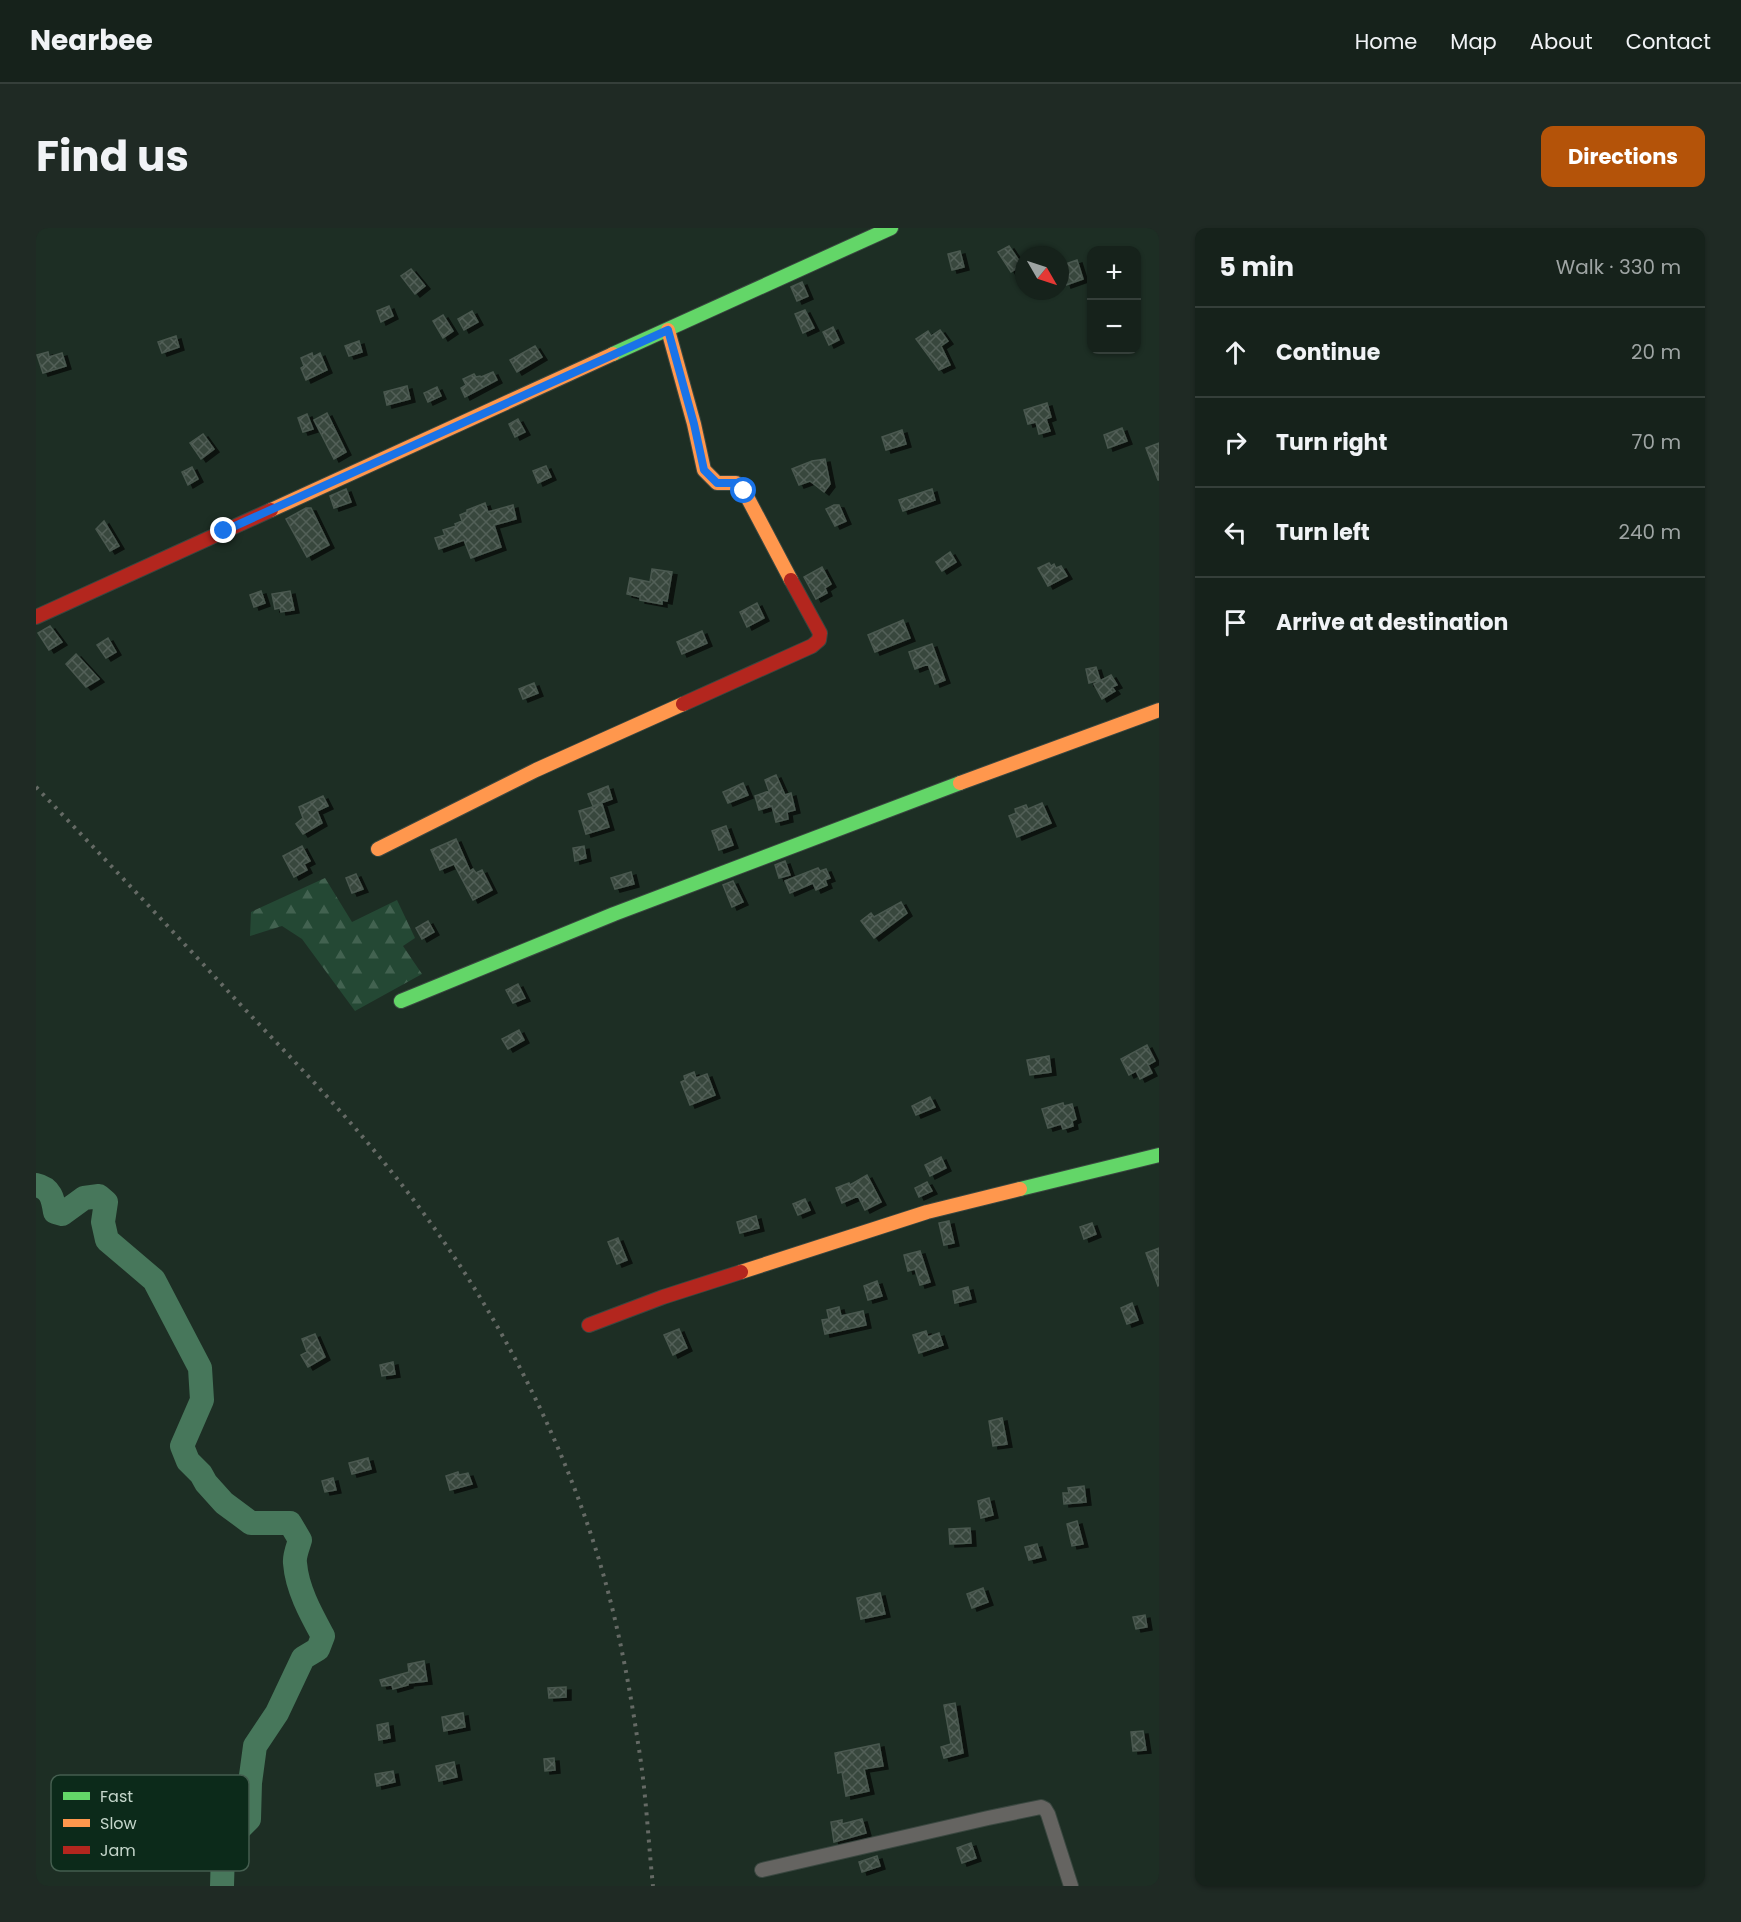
<!DOCTYPE html>
<html lang="en">
<head>
<meta charset="utf-8">
<style>
	body { margin:0; font-family:Poppins,sans-serif; background:#1f2a24; color:#f1f3f6 }
	.controls { position:absolute; right:18px; top:18px; display:grid; overflow:hidden; border-radius:12px; box-shadow:0 2px 4px #0004 }
	.controls button { width:54px; height:54px; display:grid; place-items:center; padding:0; border:0; border-bottom:2px solid #353f3a; background:#16221b; color:#f1f3f6; font:30px sans-serif }
	.compass { position:absolute; left:979px; top:18px; width:54px; height:54px; border-radius:50%; background:#16221b; box-shadow:0 2px 4px #0004; rotate:129deg }
	.stop { position:absolute; width:18px; height:18px; margin:-14px; border:4px solid #1a73e8; border-radius:50%; background:#fff }
	.stop.end { background:#1a73e8; border-color:#fff; box-shadow:0 2px 6px #0008 }
	.list { margin:0; padding:0; list-style:none }
	h2 { display:flex; justify-content:space-between; align-items:center; height:78px; margin:0; padding:0 24px; font-size:26px }
	h2 small { font-size:20px; font-weight:400; color:#9ea4a3 }
	.list li { display:grid; grid-template-columns:39px 1fr auto; gap:18px; align-items:center; box-sizing:border-box; height:90px; padding:0 24px; border-top:2px solid #353f3a }
	.list b { display:block; font-size:22px; white-space:nowrap }
	.list em { font-size:20px; font-style:normal; color:#9ea4a3 }
	.icon { flex:none; width:33px; height:33px; fill:none; stroke:currentColor; stroke-width:2; stroke-linecap:round; stroke-linejoin:round }
	.map { position:relative; flex:none; width:1123px; height:1658px; overflow:hidden; border-radius:12px }
	header { display:flex; align-items:center; gap:36px; box-sizing:border-box; height:84px; padding:0 30px; background:#16221b; border-bottom:2px solid #353f3a }
	header strong { font-size:28px }
	nav { display:flex; gap:33px; margin-inline-start:auto; font-size:21px }
	.intro { display:flex; align-items:center; justify-content:space-between; box-sizing:border-box; height:144px; padding:0 36px }
	h1 { margin:0; font-size:42px }
	.button { padding:15px 27px; border-radius:12px; background:#b45309; color:#fff; font-size:21px; font-weight:700 }
	main { display:flex; gap:36px; padding:0 36px }
	aside { flex:1; background:#16221b; border-radius:12px; box-shadow:0 2px 4px #0004 }
	.map>svg:first-child { display:block }
</style>
</head>
<body>
<header>
<strong>Nearbee</strong>
<nav><a>Home</a><a>Map</a><a>About</a><a>Contact</a></nav>
</header>
<div class="intro"><h1>Find us</h1><a class="button">Directions</a></div>
<main>
<div class="map">
<svg width="1123" height="1658" viewBox="0 0 1123 1658">
	<defs>
		<pattern id="forest-firs" width="22" height="20" patternUnits="userSpaceOnUse" patternTransform="scale(1.5)"><rect width="22" height="20" fill="#244834"/><path d="M5 1l3.5 6h-7zM16 11l3.5 6h-7z" fill="#426250"/></pattern>
		<pattern id="building-cross-hatch" width="8" height="8" patternUnits="userSpaceOnUse" patternTransform="scale(1.5)"><rect width="8" height="8" fill="#38463e"/><path d="M0 0l8 8M0 8l8-8" fill="none" stroke="#536059"/></pattern>
		<filter id="shadow"><feDropShadow dx="5" dy="3" stdDeviation="0" flood-color="#0009"/></filter>
	</defs>
	<rect width="100%" height="100%" fill="#1d2e24"/>
	<path fill="url(#forest-firs)" d="M289 650 316 694 361 672 379 710 367 718 386 746 319 783 266 711 246 698 214 708 215 684Z"/>
	<g fill="none" stroke-linecap="round" stroke-linejoin="round">
		<path stroke="#47775b" stroke-width="24" d="M0 957C15 960 17 971 19 984L26 986 48 970 63 968 70 974 67 994 71 1012 118 1052 164 1140 166 1172 146 1218 152 1233 165 1246 170 1255 188 1275 215 1295H254L264 1312C262 1319 258 1328 259 1335 261 1361 275 1386 287 1408L282 1421 267 1430 241 1485 219 1518 214 1555 213 1591 201 1603 187 1624 186 1658"/>
	</g>
	<path fill="url(#building-cross-hatch)" stroke="#4a584f" stroke-width="1.5" filter="url(#shadow)" d="M973 18 986 37 975 44 962 24Z
		M924 23 928 39 916 42 912 26Z
		M1041 32 1047 51 1030 57 1024 38Z
		M375 41 389 58 379 66 365 48Z
		M766 54 772 68 761 73 755 59Z
		M353 78 357 88 345 94 341 83Z
		M769 82 778 100 767 105 759 86Z
		M436 83 442 94 428 102 422 91Z
		M407 87 417 103 407 110 397 93Z
		M797 99 803 112 793 117 787 104Z
		M904 102 912 113 905 118 914 137 903 142 880 111 892 103 895 108Z
		M140 108 143 119 126 125 122 114Z
		M323 113 326 124 313 128 309 118Z
		M499 118 506 129 481 144 474 132Z
		M12 124 13 129 26 125 30 138 7 145 1 127Z
		M276 125 277 129 284 125 291 142 270 152 265 140 268 138 265 130Z
		M457 144 461 152 429 169 425 160 430 157 427 151 438 146 440 149 444 148 445 149Z
		M371 158 374 171 351 177 348 164Z
		M401 159 405 168 392 174 388 165Z
		M1011 175 1015 189 1010 191 1014 203 1003 206 1000 194 992 196 988 182Z
		M291 185 310 224 298 231 278 192Z
		M271 186 277 201 267 204 262 190Z
		M482 191 489 204 479 209 473 196Z
		M1086 200 1091 213 1072 220 1068 207Z
		M866 202 870 216 850 222 846 209Z
		M167 206 178 221 165 231 154 215Z
		M1123 215V252H1122L1110 220Z
		M789 231 794 256 788 264 774 253 763 257 756 241 776 233Z
		M510 238 515 249 502 255 497 243Z
		M156 239 162 251 152 257 146 244Z
		M310 261 315 274 298 280 294 268Z
		M896 261 899 272 867 283 863 272Z
		M449 275 452 284 477 277 480 291 458 297 465 319 435 330 428 312 403 321 399 310 409 307 407 302 420 298 419 296 426 293 424 287 431 284V282Z
		M798 277H803L810 293 799 298 790 281Z
		M270 280H275L293 317 271 329 250 291Z
		M68 293 83 318 74 323 60 301Z
		M914 324 920 334 906 343 900 334Z
		M1013 335 1015 338 1018 336 1020 340 1025 338 1031 348 1012 358 1002 340Z
		M786 339 795 356 789 360 791 365 780 371 768 349Z
		M616 341 636 344 631 373 626 372V376L604 372V369L591 366 594 350 614 354Z
		M225 363 229 375 218 379 214 367Z
		M254 363 258 382 245 384 244 380 239 381 236 366Z
		M721 375 728 390 711 399 704 384Z
		M867 392 874 410 839 424 832 407Z
		M14 398 26 414 13 422 2 405Z
		M666 403 671 415 646 426 641 414Z
		M72 410 80 424 70 430 61 417Z
		M896 416 909 452 899 456 892 436 879 441 873 424Z
		M40 426 63 451 50 459 30 436Z
		M1060 439 1064 452 1053 455 1050 441Z
		M1075 447 1081 457 1076 459 1079 463 1066 471 1058 456Z
		M498 455 502 465 487 471 483 461Z
		M740 547 749 567 755 565 759 582 751 584 752 591 740 594 736 578 723 582 719 568 733 563 729 552Z
		M707 555 712 567 692 575 687 564Z
		M572 558 576 571 557 578 552 566Z
		M287 568 292 578 281 583 286 595 267 606 260 596 267 590 263 579Z
		M1006 575 1015 595 981 609 973 588 980 585 979 581 990 577 992 581Z
		M566 576 573 599 550 606 543 583Z
		M690 598 697 617 683 622 676 603Z
		M420 611 434 643 437 641 440 645 446 642 456 662 437 672 418 636 404 642 395 622Z
		M266 618 274 633 268 636 271 642 258 649 247 628Z
		M548 618 550 630 539 633 537 620Z
		M749 633 754 647 743 650 739 637Z
		M782 640 784 643 790 641 794 650 789 652 791 657 780 662 777 655 754 665 749 653Z
		M595 644 598 656 579 661 575 650Z
		M320 646 327 661 316 665 310 650Z
		M697 653 707 674 696 679 687 657Z
		M865 674 871 685 838 710 825 693 835 685 838 689Z
		M392 693 398 704 386 711 380 700Z
		M482 756 489 770 477 775 470 762Z
		M483 802 488 812 472 821 466 811Z
		M1111 817 1119 833 1112 837 1116 845 1104 851 1100 843 1093 847 1085 831Z
		M1013 828 1015 844 994 847 991 832Z
		M658 844 660 850 671 846 679 867 654 877 645 854 649 852 648 848Z
		M894 869 899 879 880 887 876 878Z
		M1027 875 1028 878 1036 876 1040 891 1036 893 1037 898 1027 901 1025 896 1012 900 1006 881Z
		M905 929 910 940 894 948 889 937Z
		M831 947 845 974 829 982 822 968 806 975 800 960 813 955 814 957Z
		M891 954 896 963 883 969 879 960Z
		M769 971 774 982 762 987 757 976Z
		M720 988 723 1000 704 1005 701 994Z
		M913 993 918 1015 908 1017 903 995Z
		M1056 995 1060 1006 1048 1011 1044 999Z
		M582 1010 591 1032 581 1036 572 1014Z
		M1123 1020V1057L1122 1058 1110 1025Z
		M884 1023 894 1054 884 1057 879 1041 872 1043 868 1027Z
		M841 1053 846 1068 832 1072 828 1058Z
		M932 1059 935 1071 919 1075 917 1063Z
		M1096 1075 1102 1092 1091 1096 1085 1080Z
		M803 1079 805 1088 827 1083 830 1097 789 1106 786 1092 793 1091 791 1082Z
		M643 1101 651 1120 637 1127 628 1107Z
		M890 1103 892 1109 903 1105 907 1117 883 1125 877 1107Z
		M279 1106 289 1129 272 1139 265 1127 271 1124 266 1111Z
		M357 1134 359 1146 346 1148 344 1137Z
		M966 1190 971 1216 957 1218 953 1193Z
		M332 1230 335 1241 316 1246 313 1235Z
		M422 1244 423 1247 432 1245 436 1256 414 1262 410 1248Z
		M297 1250 300 1262 289 1264 286 1253Z
		M1048 1258 1050 1274 1028 1276 1027 1265H1033L1032 1260Z
		M953 1270 957 1287 945 1290 942 1273Z
		M1041 1293 1047 1316 1036 1318 1031 1296Z
		M934 1300 935 1315 914 1316 913 1301Z
		M1001 1316 1005 1329 993 1332 989 1319Z
		M947 1360 952 1374 936 1380 931 1366Z
		M844 1365 849 1386 825 1391 821 1370Z
		M1109 1387 1111 1399 1100 1401 1097 1389Z
		M388 1433 391 1453 372 1455V1457L357 1461 356 1457 346 1458 344 1452 373 1444 372 1436Z
		M530 1459V1469L513 1470 512 1460Z
		M919 1475 927 1525 908 1530 905 1519 915 1516 908 1477Z
		M427 1485 429 1499 408 1503 406 1489Z
		M352 1495 354 1510 343 1512 341 1497Z
		M1107 1503 1110 1522 1097 1523 1095 1504Z
		M843 1516 847 1538 828 1541 833 1563 810 1568 806 1544 802 1545 799 1525Z
		M518 1530 519 1542 509 1543 508 1531Z
		M418 1534 421 1549 403 1553 400 1538Z
		M357 1543 359 1554 341 1558 339 1546Z
		M826 1591 830 1605 798 1614 795 1594 806 1592V1596Z
		M935 1615 940 1630 926 1635 921 1620Z
		M841 1628 844 1638 826 1644 823 1634Z"/>
	<g fill="none" stroke-linecap="round" stroke-linejoin="round">
		<defs>
			<path id="street" d="M726 1642 952 1590 1005 1579 1009 1581 1012 1586 1035 1658"/>
			<path id="fast" d="M577 126 855 0
				M365 773 578 686 924 555
				M984 961 1123 927"/>
			<path id="slow" d="M632 102 658 196 668 242 681 255H700L708 263 755 352
				M235 282 577 126
				M924 555 1123 482
				M342 621 500 542 647 476
				M705 1044 891 984 984 961"/>
			<path id="jam" d="M0 389 235 282
				M647 476 776 418 783 412 784 405 755 352
				M553 1097 627 1069 705 1044"/>
		</defs>
		<use href="#street" stroke="#3a4740" stroke-width="16"/>
		<use href="#fast" stroke="#3a4740" stroke-width="16"/>
		<use href="#slow" stroke="#3a4740" stroke-width="16"/>
		<use href="#jam" stroke="#3a4740" stroke-width="16"/>
		<use href="#street" stroke="#656461" stroke-width="14"/>
		<use href="#fast" stroke="#63d668" stroke-width="14"/>
		<use href="#slow" stroke="#ff974d" stroke-width="14"/>
		<use href="#jam" stroke="#b3261e" stroke-width="14"/>
		<path stroke="#656a65" stroke-width="4" stroke-dasharray="3 6" stroke-linecap="butt" d="M0 559C68 630 135 701 201 773 255 830 310 886 358 947 451 1062 528 1207 568 1349 583 1402 594 1461 602 1515 610 1562 612 1611 617 1658"/>
	</g>
	<g fill="none" stroke-linecap="round" stroke-linejoin="round">
		<path stroke="#1a73e8" stroke-width="8" d="M188 303 632 102 658 196 668 242 681 255H700L708 263"/>
	</g>
	<rect x="15" y="1547" width="198" height="96" rx="9" fill="#0c2a1a" stroke="#445e4f" stroke-width="1.5"/>
	<rect x="27" y="1564" width="27" height="8" fill="#63d668"/>
	<rect x="27" y="1591" width="27" height="8" fill="#ff974d"/>
	<rect x="27" y="1618" width="27" height="8" fill="#b3261e"/>
	<g font-size="16" fill="#c5d6cb">
		<text x="64" y="1574">Fast</text>
		<text x="64" y="1601">Slow</text>
		<text x="64" y="1628">Jam</text>
	</g>
</svg>
<div class="controls">
<button>+</button>
<button>−</button>
</div>
<svg class="compass" viewBox="-18 -18 36 36"><path d="M0-13l5 13h-10z" fill="#e53935"/><path d="M0 13l5-13h-10z" fill="#9ea4a3"/></svg>
<div class="stop" style="left:708px;top:263px"></div>
<div class="stop end" style="left:188px;top:303px"></div>
</div>
<aside>
<h2>5 min<small>Walk · 330 m</small></h2>
<ul class="list">
<li><svg class="icon" aria-label="ahead" viewBox="0 0 24 24"><path d="M12 20V5M6 11l6-6 6 6"/></svg><div><b>Continue</b></div><em>20 m</em></li>
<li><svg class="icon" aria-label="right" viewBox="0 0 24 24"><path d="M7 20v-9h11M14 6l5 5-5 5"/></svg><div><b>Turn right</b></div><em>70 m</em></li>
<li><svg class="icon" aria-label="left" viewBox="0 0 24 24"><path d="M17 20v-9H6M10 6l-5 5 5 5"/></svg><div><b>Turn left</b></div><em>240 m</em></li>
<li><svg class="icon" aria-label="arrive" viewBox="0 0 24 24"><path d="M6 21V4h12l-3 4 3 4H6"/></svg><div><b>Arrive at destination</b></div></li>
</ul>
</aside>
</main>
</body>
</html>
